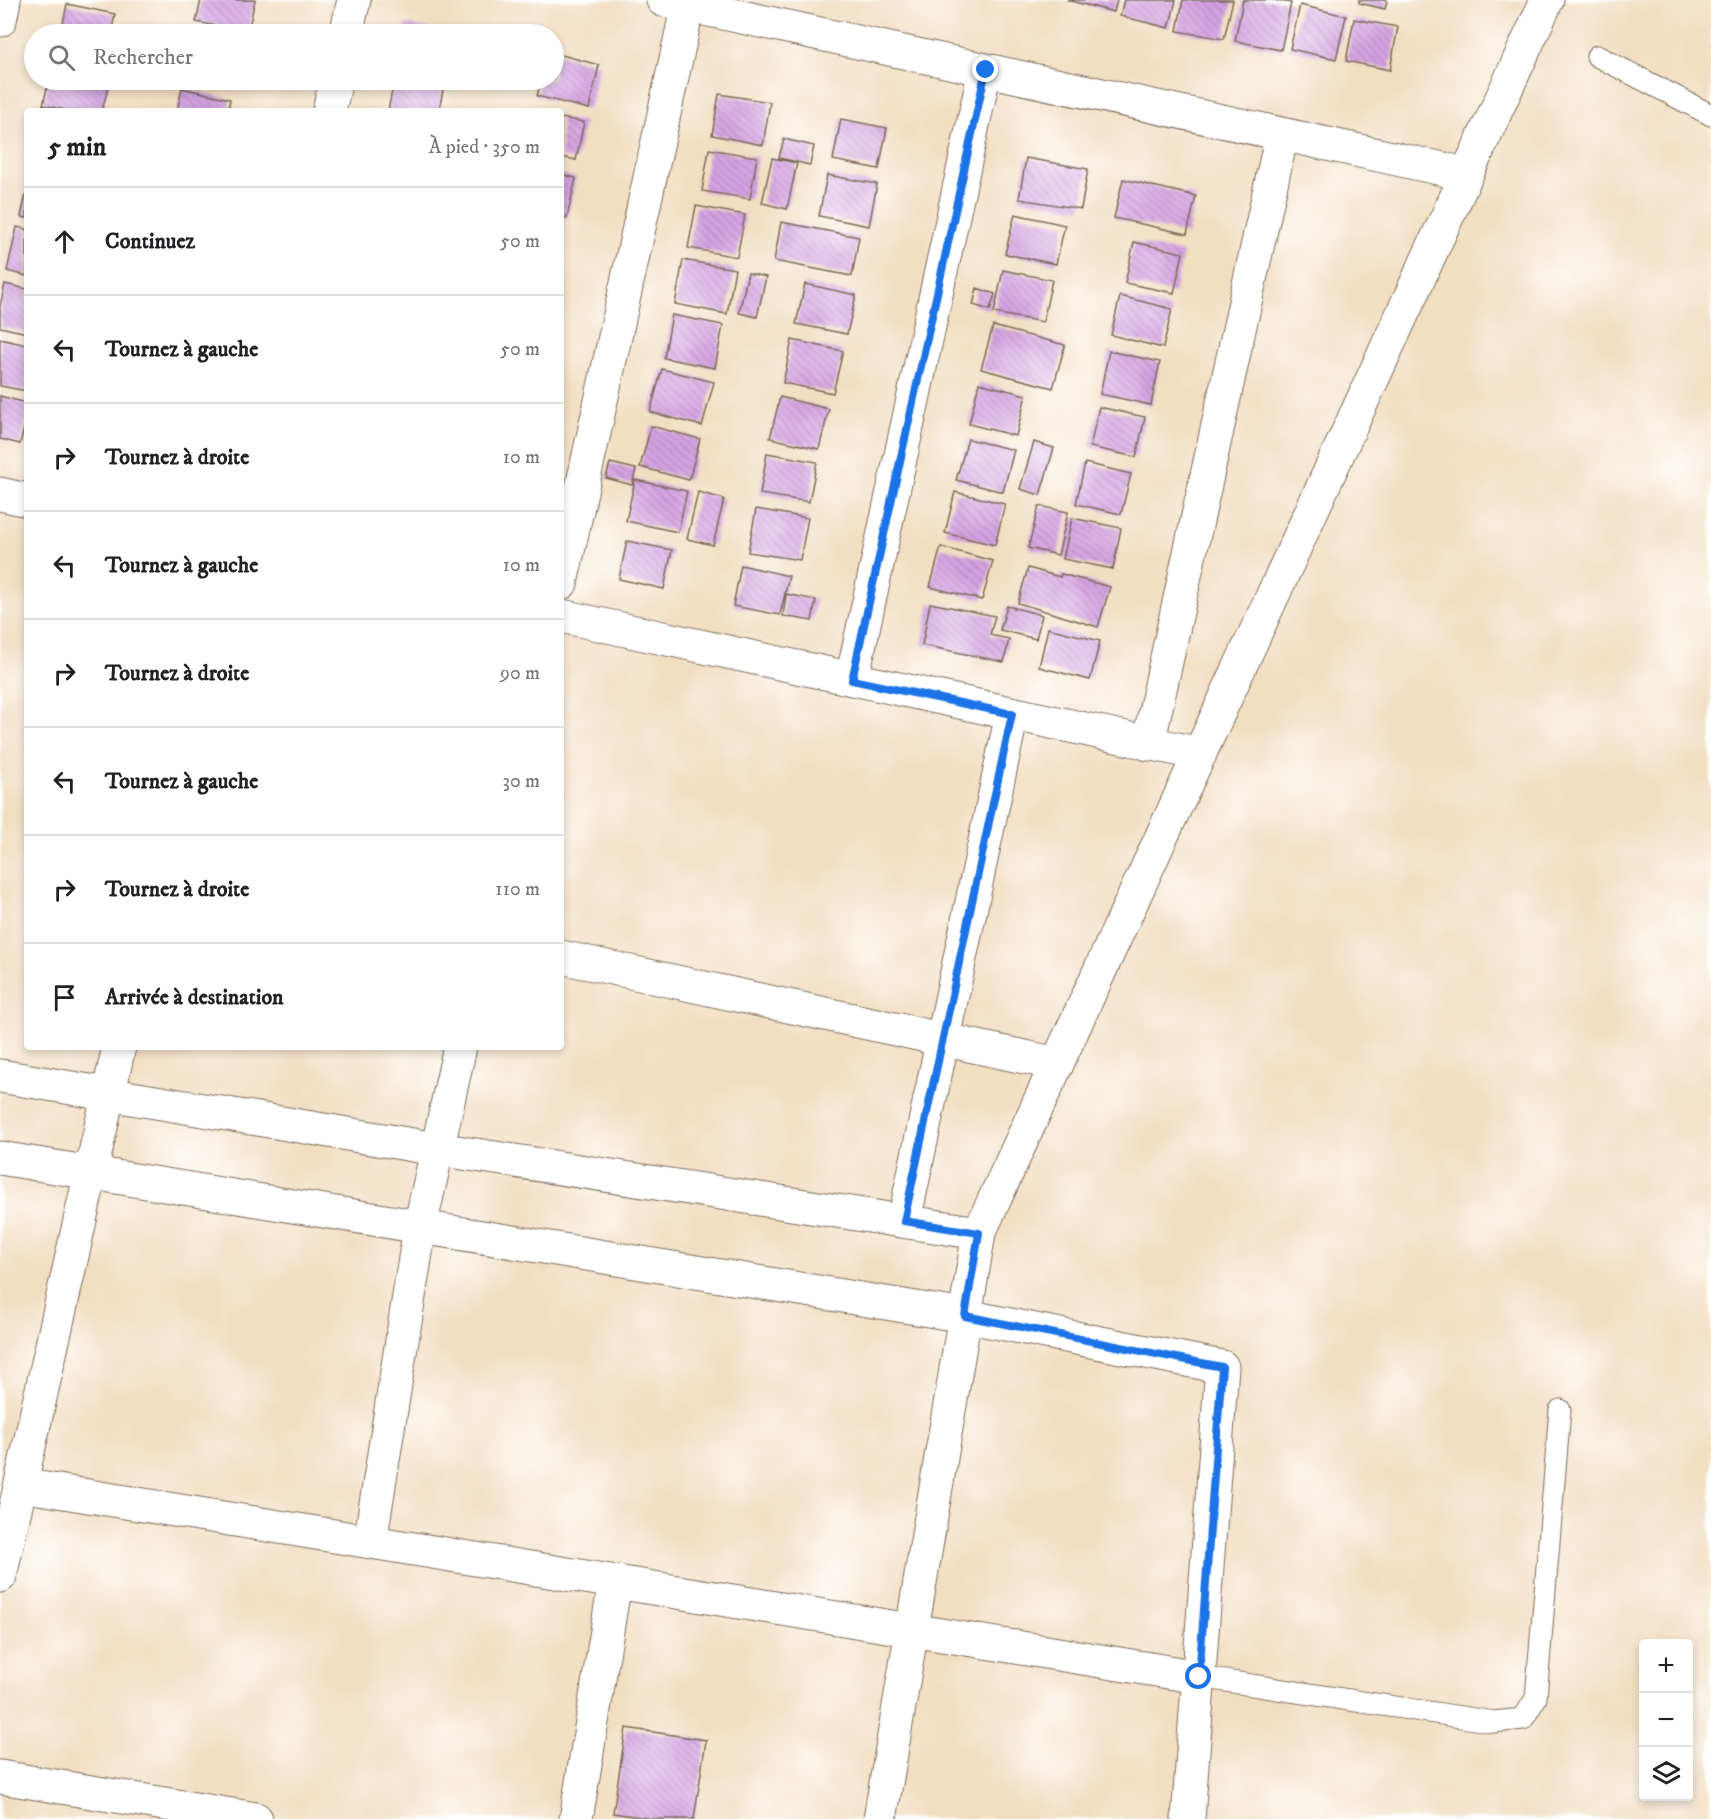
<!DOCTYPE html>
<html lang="fr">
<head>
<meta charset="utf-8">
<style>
	body { margin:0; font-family:"IM FELL DW Pica",serif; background:#f2f2f2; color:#202124 }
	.controls { position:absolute; right:18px; bottom:18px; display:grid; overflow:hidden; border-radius:6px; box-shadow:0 3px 9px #0003 }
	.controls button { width:54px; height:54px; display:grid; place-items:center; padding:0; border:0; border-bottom:2px solid #e0e0e0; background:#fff; color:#202124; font:30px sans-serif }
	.stop { position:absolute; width:18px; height:18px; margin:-14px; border:4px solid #1a73e8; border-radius:50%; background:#fff }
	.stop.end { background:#1a73e8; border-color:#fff; box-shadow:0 2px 6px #0008 }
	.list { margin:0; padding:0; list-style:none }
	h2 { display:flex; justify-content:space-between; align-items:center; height:78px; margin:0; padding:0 24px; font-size:26px }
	h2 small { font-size:20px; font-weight:400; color:#757577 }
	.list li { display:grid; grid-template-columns:39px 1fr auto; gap:18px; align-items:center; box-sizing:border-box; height:108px; padding:0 24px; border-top:2px solid #e0e0e0 }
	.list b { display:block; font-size:22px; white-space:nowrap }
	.list em { font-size:20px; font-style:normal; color:#757577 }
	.icon { flex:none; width:33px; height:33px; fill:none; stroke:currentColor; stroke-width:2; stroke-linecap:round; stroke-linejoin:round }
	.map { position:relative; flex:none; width:1711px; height:1819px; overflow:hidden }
	.search { position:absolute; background:#fff; box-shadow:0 3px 9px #0003; left:24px; top:24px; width:540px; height:66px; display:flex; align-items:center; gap:15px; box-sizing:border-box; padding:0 21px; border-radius:33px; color:#757577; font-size:22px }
	.panel { position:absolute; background:#fff; box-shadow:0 3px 9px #0003; left:24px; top:108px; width:540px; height:942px; border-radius:6px }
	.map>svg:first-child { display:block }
</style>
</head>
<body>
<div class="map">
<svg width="1711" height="1819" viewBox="0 0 1711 1819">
	<defs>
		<pattern id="building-back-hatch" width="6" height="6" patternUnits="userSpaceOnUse" patternTransform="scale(1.5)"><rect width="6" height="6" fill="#d6a3e3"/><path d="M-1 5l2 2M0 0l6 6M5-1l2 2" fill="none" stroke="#af85b7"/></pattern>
	</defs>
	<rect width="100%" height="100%" fill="#fff"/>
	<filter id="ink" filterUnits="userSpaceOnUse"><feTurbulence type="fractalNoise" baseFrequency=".0167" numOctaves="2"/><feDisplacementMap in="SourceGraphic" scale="12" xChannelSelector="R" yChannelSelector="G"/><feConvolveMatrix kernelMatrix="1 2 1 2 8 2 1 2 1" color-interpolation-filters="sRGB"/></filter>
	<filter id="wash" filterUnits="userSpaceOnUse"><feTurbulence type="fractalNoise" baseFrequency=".008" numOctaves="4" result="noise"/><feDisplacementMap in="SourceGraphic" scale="24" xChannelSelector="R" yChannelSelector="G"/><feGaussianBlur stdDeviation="1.35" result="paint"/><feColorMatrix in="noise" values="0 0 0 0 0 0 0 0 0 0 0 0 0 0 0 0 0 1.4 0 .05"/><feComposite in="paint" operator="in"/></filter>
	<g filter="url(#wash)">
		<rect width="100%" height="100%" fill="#f2dec1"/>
		<g id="blocks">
			<path fill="url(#building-back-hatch)" d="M201 0H255L248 32 196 22Z
				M1067 0H1117L1114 12Z
				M1124 0H1176L1169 28 1120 16Z
				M1183 0H1233L1224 39 1177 31Z
				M1243 0H1273L1291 3 1281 50 1235 41Z
				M1359 0H1387L1385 9 1359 3Z
				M67 4 115 14 111 34H61Z
				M1300 5 1346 16 1336 59 1290 49Z
				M1354 19 1398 27 1390 70 1346 61Z
				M406 24 453 33V34H403Z
				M554 53 599 65 589 109 537 96 541 80H554Z
				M49 80H110L102 111H70L43 105Z
				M201 80H238L237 87Z
				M519 80H537L536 84Z
				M394 81 443 90 439 111H388Z
				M182 88 230 99 228 111H177Z
				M719 94 770 102 763 145 712 135Z
				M561 118 584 122 576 160 561 157Z
				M841 119 887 128 879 169 833 160Z
				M784 139 814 146 810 165 779 158Z
				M709 149 757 157 750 199 702 191Z
				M772 158 797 163 787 209 762 203Z
				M1026 158 1088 169 1081 209 1019 199Z
				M561 174 576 178 567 218 561 217Z
				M827 175 877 184 869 226 819 216Z
				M1123 179 1196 196 1187 234 1114 218Z
				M26 194H27V218L21 217Z
				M696 206 745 215 737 257 688 248Z
				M1015 214 1065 225 1056 264 1005 254Z
				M781 222 859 237 852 276 774 261Z
				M17 227 27 229V276L7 271Z
				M1134 242 1183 253 1174 293 1125 283Z
				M683 260 735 269 727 314 675 304Z
				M1003 270 1052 280 1043 322 994 313Z
				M748 273 766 277 757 317 739 313Z
				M5 284 27 289V333L0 327V306Z
				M805 284 856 295 847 334 796 324Z
				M977 288 995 294 990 310 973 305Z
				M1120 296 1172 309 1163 348 1111 335Z
				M672 315 723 325 715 368 664 358Z
				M993 326 1065 345 1053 388 981 369Z
				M0 339 27 345V391L0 386Z
				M792 340 843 351 833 393 783 383Z
				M1109 351 1160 362 1151 405 1100 394Z
				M662 369 714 382 702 426 650 412Z
				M979 383 1026 395 1016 436 969 424Z
				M0 396 27 403V416L20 444 0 439Z
				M780 397 829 409 819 449 770 438Z
				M1099 407 1145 417 1136 457 1090 447Z
				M651 426 700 439 689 480 640 467Z
				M968 439 1014 450 1003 492 956 480Z
				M1034 442 1054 448 1040 495 1020 489Z
				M767 453 817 462 809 502 760 494Z
				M610 463 636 469 632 485 606 478Z
				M1085 463 1131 474 1121 514 1076 504Z
				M635 480 687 491 678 532 626 521Z
				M698 492 724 499 713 545 687 539Z
				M955 492 1005 504 995 545 945 533Z
				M1039 506 1068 512 1058 555 1028 548Z
				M756 509 808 518 800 560 748 552Z
				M1072 518 1121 528 1113 569 1063 559Z
				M627 541 672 550 664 589 619 579Z
				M941 547 993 561 982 600 930 587Z
				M741 565 789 576 780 615 733 606Z
				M1028 568 1060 577 1061 574 1110 587 1098 627 1018 603Z
				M786 594 816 600 812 621 783 616Z
				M930 603 995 616 990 635 1009 639 1004 662 922 645Z
				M1007 606 1042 615 1036 639 1000 630Z
				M1048 628 1100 641 1090 680 1039 667Z
				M626 1728 706 1740 694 1819H654L613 1813Z"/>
		</g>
	</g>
	<g filter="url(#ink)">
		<use href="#blocks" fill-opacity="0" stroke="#7b6957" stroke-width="1.5"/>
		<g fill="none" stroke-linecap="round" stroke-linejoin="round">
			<defs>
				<path id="lane" d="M1597 56 1711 115
					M1199 1677 1494 1722 1523 1719 1536 1698 1560 1410"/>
				<path id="street" d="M663 0 1466 174
					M0 20 4 0
					M346 34 354 0
					M329 111 336 80
					M561 583 689 0
					M852 679 985 70
					M1148 744 1282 134
					M561 957 1057 1064
					M0 1158 965 1316 1222 1367 1188 1819
					M904 1221 1012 714
					M21 1485 1199 1677
					M370 1542 420 1227 460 1047
					M0 1576 119 1047
					M0 1777 256 1819
					M576 1819 615 1582"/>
				<path id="secondary" d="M0 494 27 500
					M561 616 1200 754
					M0 1076 437 1149 979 1233
					M880 1819 979 1233 1547 0"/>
			</defs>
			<use href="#lane" stroke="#7b6957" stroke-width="23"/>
			<use href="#street" stroke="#7b6957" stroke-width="35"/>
			<use href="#secondary" stroke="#7b6957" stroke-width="35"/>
			<use href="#lane" stroke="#fff" stroke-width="21"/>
			<use href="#street" stroke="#fff" stroke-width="33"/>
			<use href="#secondary" stroke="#fff" stroke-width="33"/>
		</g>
	</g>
	<g fill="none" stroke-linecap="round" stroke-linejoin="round" filter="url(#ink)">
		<path stroke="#1a73e8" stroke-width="8" d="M986 70 852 680 1012 714 904 1221 979 1233 965 1316 1222 1367 1199 1677"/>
	</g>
</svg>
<div class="controls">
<button>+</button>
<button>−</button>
<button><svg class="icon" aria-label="layers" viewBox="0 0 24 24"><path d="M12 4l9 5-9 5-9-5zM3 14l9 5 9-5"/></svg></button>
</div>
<div class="stop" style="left:1199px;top:1677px"></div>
<div class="stop end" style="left:986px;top:70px"></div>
<div class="search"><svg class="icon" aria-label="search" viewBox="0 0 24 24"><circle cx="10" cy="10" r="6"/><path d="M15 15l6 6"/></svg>Rechercher</div>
<section class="panel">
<h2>5 min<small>À pied · 350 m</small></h2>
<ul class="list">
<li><svg class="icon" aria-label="ahead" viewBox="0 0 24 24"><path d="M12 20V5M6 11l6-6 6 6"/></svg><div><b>Continuez</b></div><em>50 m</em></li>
<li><svg class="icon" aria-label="left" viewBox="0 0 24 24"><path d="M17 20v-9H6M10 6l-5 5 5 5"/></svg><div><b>Tournez à gauche</b></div><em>50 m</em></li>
<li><svg class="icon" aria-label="right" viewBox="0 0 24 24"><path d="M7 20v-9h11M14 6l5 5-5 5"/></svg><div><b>Tournez à droite</b></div><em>10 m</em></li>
<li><svg class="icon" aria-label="left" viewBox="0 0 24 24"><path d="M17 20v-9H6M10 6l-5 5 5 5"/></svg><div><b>Tournez à gauche</b></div><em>10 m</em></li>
<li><svg class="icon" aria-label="right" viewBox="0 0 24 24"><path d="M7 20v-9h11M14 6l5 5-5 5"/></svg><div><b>Tournez à droite</b></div><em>90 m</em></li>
<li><svg class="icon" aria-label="left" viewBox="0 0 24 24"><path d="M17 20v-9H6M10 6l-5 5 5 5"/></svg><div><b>Tournez à gauche</b></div><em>30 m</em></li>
<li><svg class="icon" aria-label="right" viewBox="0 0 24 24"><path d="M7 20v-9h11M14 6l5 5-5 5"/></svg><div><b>Tournez à droite</b></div><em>110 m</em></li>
<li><svg class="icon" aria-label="arrive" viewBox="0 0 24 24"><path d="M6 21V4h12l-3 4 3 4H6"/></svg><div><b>Arrivée à destination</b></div></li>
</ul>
</section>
</div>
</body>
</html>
